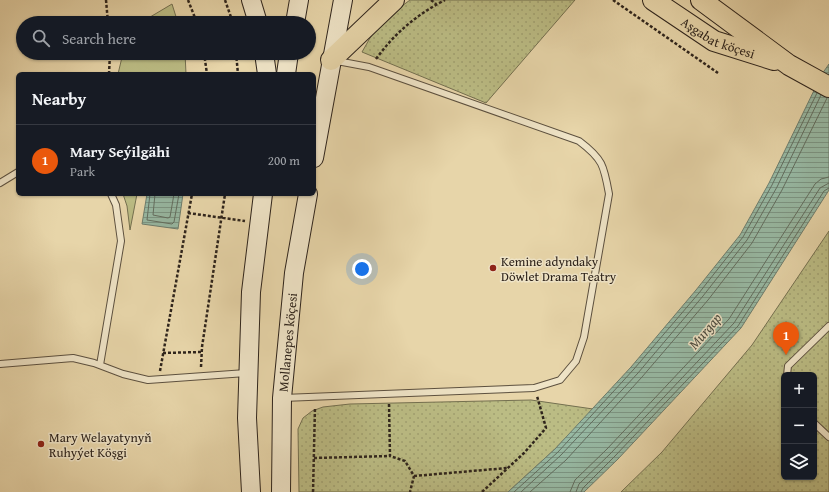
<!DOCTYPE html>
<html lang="en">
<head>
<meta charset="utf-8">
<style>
	body { margin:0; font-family:"Gentium Book Plus",serif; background:#20242c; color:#f1f3f6 }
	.controls { position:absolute; right:12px; bottom:12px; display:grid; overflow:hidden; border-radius:6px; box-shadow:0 1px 3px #0004 }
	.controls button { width:36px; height:36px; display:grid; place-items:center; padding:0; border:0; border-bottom:1px solid #363941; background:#171b24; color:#f1f3f6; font:20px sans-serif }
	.you { position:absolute; left:362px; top:269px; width:14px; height:14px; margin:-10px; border:3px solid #fff; border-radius:50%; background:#1a73e8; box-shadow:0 0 0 6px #1a73e833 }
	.badge { display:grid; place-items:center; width:26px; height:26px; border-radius:50%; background:#ea580c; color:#fff; font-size:13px; font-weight:700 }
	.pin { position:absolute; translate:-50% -33px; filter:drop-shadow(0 1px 2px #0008) }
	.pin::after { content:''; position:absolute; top:21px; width:14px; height:12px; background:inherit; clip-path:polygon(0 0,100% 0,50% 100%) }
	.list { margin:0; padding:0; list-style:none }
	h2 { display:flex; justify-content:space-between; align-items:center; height:52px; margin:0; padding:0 16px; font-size:17px }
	h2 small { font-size:13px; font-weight:400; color:#9ea1a6 }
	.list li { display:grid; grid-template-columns:26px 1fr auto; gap:12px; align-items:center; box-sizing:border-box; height:72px; padding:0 16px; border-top:1px solid #363941 }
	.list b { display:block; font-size:15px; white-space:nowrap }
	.list p { margin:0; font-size:13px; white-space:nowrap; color:#9ea1a6 }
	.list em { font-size:13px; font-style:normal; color:#9ea1a6 }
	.icon { flex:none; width:22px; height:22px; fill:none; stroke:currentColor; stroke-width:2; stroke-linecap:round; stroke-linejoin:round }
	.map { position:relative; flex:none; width:829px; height:492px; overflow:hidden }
	.search { position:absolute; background:#171b24; box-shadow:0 1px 3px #0004; left:16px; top:16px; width:300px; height:44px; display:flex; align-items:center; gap:10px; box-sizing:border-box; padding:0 14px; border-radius:22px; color:#9ea1a6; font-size:15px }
	.panel { position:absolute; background:#171b24; box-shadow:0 1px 3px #0004; left:16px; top:72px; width:300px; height:124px; border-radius:6px }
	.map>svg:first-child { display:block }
</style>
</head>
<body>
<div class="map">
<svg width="829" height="492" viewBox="0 0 829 492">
	<defs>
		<pattern id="park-dots" width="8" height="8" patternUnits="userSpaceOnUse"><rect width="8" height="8" fill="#bbbc84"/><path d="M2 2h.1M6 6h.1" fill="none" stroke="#a1a171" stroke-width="1.8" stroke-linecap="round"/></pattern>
		<pattern id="water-rules" width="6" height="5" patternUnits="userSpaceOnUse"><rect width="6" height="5" fill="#97b9a4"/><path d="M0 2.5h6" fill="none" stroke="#7c9685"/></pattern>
	</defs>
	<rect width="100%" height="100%" fill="#e7d5a9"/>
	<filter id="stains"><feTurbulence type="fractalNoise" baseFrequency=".005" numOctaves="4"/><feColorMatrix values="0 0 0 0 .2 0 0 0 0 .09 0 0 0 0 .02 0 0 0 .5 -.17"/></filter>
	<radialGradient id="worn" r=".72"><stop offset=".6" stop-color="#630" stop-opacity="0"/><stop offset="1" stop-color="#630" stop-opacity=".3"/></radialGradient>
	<path fill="#bbbc84" stroke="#747050" d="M172 4 178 23H140Z
		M123 53H185L186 74H118Z
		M123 194H137L130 230 127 206Z"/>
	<path fill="url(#park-dots)" stroke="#747050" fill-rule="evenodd" d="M410 0H575L486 103 362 52 378 24Z
		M829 231V492H621L662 452 752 345ZM784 375H814V477H784Z
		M531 400 593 409 555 449 508 492H299L298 429 303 418 312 411 323 407 350 404Z"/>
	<path fill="url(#water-rules)" stroke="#6d7d6e" d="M829 64V190L741 328 618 459 584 492H508L555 449 631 367 696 290 740 235 769 183 822 74Z
		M147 194H183L178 229 142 224Z"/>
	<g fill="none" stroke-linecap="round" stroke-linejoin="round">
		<path stroke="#626e60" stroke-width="1" d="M150 194 147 220 172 224 174 222 179 194
			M155 194 153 215 168 218 170 217 174 194
			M514 492 558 452 634 369 699 293 743 237 772 185 817 93
			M521 492 561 455 638 373 703 296 747 240 777 187 821 95
			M530 492 566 460 642 377 708 300 752 243 782 190 827 98
			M570 492 575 480 607 449 729 319 815 184 821 179 829 177
			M576 492 579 484 611 453 734 323 820 188 829 183
			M581 492 583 488 615 456 738 326 824 191 829 188"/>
		<defs>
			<path id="lane" d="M0 183 18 172
				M0 364 73 358 94 363 123 374 148 380 246 373
				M100 365 121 241 116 205 111 194
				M787 375 788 366 829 326
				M283 398 534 388 560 380 576 361 584 337 609 194C604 166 603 159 579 141L369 67 337 61
				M814 423 829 437"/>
			<g id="secondary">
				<path d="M251 0 258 23"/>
				<path d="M295 23 299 0"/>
				<path d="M264 53 267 74"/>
				<path d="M286 74 289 53"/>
				<path d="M314 158 343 0"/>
				<path d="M251 492 247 418 251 292 263 194"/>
				<path id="s1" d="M281 492 282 398 294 273 308 194"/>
			</g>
			<g id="primary">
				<path id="s2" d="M653 0 714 41 774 60"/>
				<path d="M701 0 789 65 829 87"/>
				<path d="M331 60 394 0"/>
			</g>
		</defs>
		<use href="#lane" stroke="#5c503f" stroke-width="8"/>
		<use href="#secondary" stroke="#2e241c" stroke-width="20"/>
		<use href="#primary" stroke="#2e241c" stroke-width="22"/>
		<path stroke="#2e241c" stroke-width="2.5" stroke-dasharray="3 2" stroke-linecap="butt" d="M106 0 108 23
			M188 0 197 23
			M225 0 233 23
			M431 0 436 4
			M613 0 718 73
			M204 53 207 74
			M236 53 238 74
			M376 59C395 33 416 15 445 0
			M109 74 110 53
			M188 213 245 221
			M163 353 202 352
			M201 367 202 347 225 194
			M160 371 192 194
			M389 404 390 456 405 461 414 476 410 492
			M314 458 390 456
			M414 476 507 468
			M313 492 315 407
			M482 492 524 453 546 428 537 396"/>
		<use href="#lane" stroke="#efe4c7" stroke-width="6"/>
		<use href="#secondary" stroke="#efe4c7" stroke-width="18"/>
		<use href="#primary" stroke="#e7d5a9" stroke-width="20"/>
	</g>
	<g fill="#8f2418" stroke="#efe4c7" stroke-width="1.5">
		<circle cx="493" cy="268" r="4"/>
		<circle cx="41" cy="444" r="4"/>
	</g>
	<g text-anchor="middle" stroke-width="3" stroke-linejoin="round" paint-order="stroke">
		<g font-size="13" fill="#2e241c" stroke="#efe4c7">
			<text dy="5" stroke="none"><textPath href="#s2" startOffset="76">Aşgabat köçesi</textPath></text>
			<text dy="5" stroke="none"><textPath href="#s1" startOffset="150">Mollanepes köçesi</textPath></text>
		</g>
		<g font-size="13" fill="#2e241c" stroke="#efe4c7" text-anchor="start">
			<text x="501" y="266">Kemine adyndaky<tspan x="501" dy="15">Döwlet Drama Teatry</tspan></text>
			<text x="49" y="442">Mary Welayatynyň<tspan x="49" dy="15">Ruhyýet Köşgi</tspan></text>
		</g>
		<g font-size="14" font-style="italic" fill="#48493e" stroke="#efe4c7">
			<text transform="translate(705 331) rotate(-50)" y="5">Murgap</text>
		</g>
	</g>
	<rect width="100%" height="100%" filter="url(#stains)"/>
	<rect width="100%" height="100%" fill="url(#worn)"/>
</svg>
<div class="controls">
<button>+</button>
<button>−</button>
<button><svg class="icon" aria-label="layers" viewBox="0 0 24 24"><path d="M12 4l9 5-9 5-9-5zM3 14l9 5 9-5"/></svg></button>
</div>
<div class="you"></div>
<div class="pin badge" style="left:786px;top:355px">1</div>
<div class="search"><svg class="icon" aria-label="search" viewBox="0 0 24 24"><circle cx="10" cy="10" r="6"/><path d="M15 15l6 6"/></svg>Search here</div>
<section class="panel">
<h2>Nearby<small></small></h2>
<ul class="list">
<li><span class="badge">1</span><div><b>Mary Seýilgähi</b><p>Park</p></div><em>200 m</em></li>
</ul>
</section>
</div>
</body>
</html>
